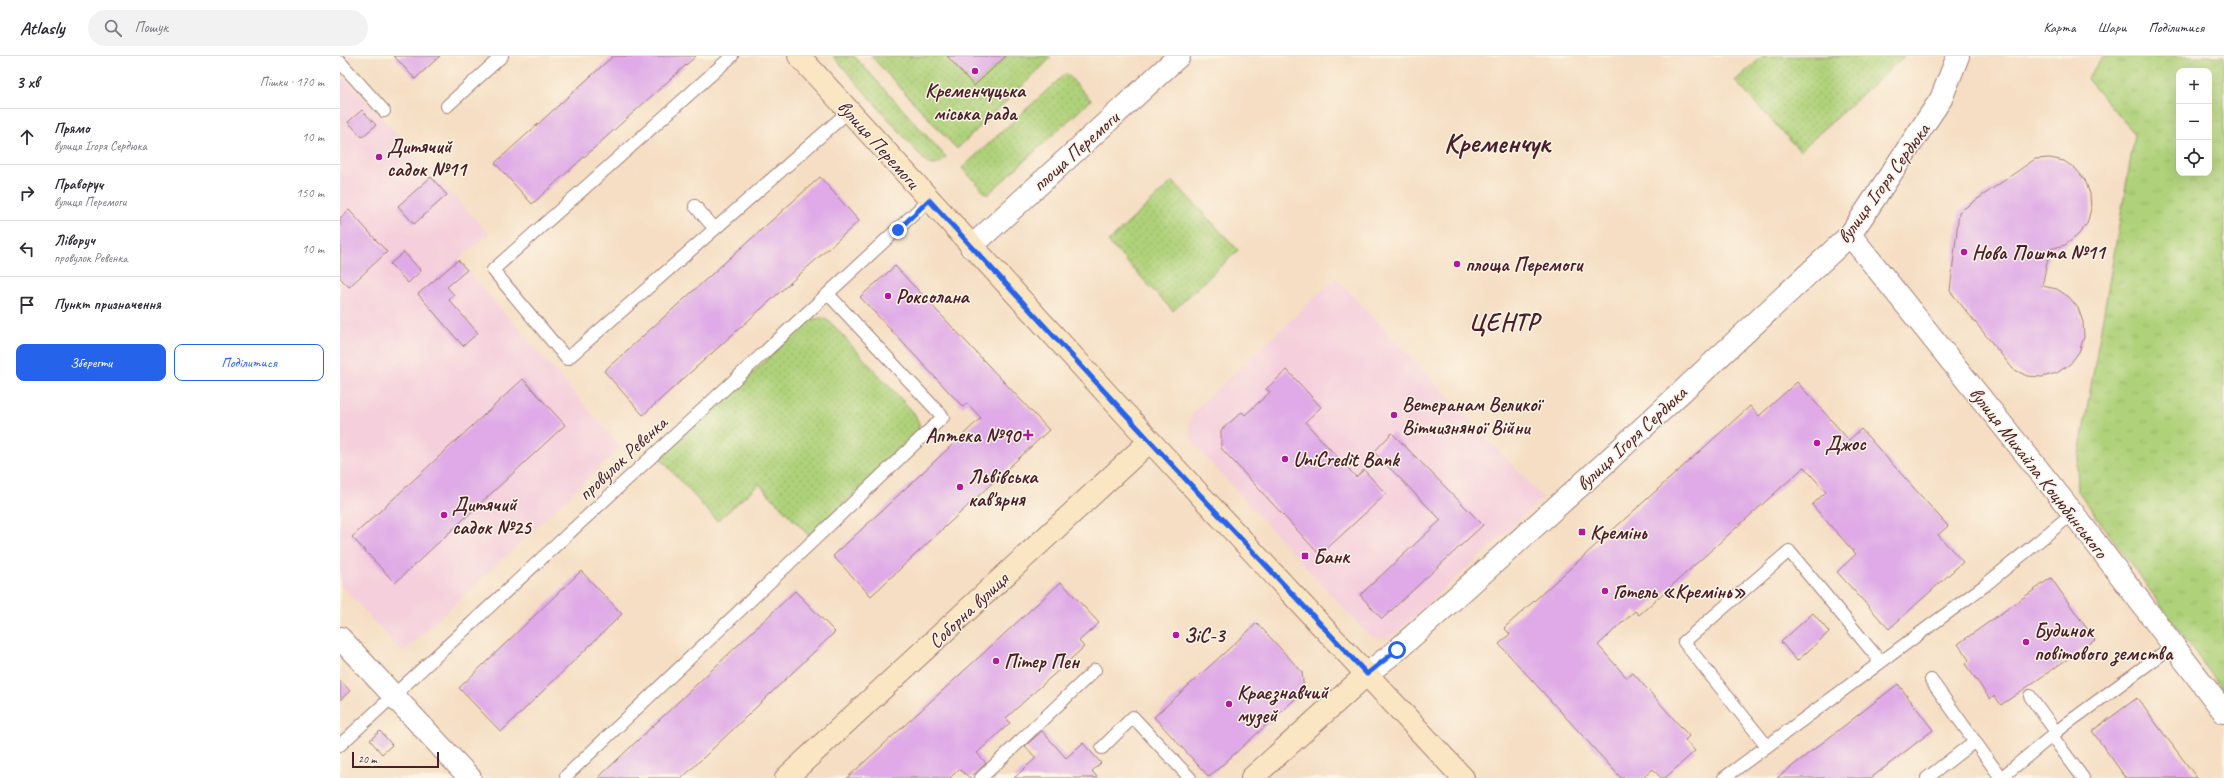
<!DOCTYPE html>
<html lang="uk">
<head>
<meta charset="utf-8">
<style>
	body { margin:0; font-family:Caveat,sans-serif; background:#f2f2f3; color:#2b2b33 }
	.controls { position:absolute; right:12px; top:12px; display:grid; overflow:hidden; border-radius:8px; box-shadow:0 4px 16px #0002 }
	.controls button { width:36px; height:36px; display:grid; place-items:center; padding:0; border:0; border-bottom:1px solid #e1e1e2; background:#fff; color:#2b2b33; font:20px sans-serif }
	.scale { position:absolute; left:12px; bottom:10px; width:87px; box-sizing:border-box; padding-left:4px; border:2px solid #4a1f2b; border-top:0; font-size:11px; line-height:14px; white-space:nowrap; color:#4a1f2b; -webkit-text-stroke:3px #fcf5e5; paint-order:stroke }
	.stop { position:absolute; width:12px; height:12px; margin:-9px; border:3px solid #2563eb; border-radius:50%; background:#fff }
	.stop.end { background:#2563eb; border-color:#fff; box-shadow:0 1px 4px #0008 }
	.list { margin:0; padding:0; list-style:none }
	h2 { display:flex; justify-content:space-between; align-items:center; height:52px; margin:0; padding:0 16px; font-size:17px }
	h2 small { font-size:13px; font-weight:400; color:#7c7c81 }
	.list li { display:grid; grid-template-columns:26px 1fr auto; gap:12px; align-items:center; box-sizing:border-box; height:56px; padding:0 16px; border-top:1px solid #e1e1e2 }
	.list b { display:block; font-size:15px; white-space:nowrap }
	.list p { margin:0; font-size:13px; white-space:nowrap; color:#7c7c81 }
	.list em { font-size:13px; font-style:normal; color:#7c7c81 }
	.actions { display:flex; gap:8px; padding:12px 16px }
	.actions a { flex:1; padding:9px 0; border:1px solid #2563eb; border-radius:8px; text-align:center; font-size:14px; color:#2563eb }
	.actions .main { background:#2563eb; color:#fff }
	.icon { flex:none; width:22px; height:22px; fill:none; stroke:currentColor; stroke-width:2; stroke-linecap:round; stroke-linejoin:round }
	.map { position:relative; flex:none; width:1884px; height:722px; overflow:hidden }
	header { display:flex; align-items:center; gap:24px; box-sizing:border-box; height:56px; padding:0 20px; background:#fff; border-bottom:1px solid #e1e1e2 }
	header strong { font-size:19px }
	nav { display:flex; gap:22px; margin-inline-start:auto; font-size:14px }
	.search { width:280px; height:36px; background:#f2f2f3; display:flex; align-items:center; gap:10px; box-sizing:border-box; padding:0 14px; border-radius:22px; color:#7c7c81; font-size:15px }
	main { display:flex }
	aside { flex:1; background:#fff }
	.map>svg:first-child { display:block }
</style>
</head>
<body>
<header>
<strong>Atlasly</strong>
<div class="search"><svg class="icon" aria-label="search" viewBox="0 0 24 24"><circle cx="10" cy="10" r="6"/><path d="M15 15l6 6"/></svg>Пошук</div>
<nav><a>Карта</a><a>Шари</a><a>Поділитися</a></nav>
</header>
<main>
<aside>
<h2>3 хв<small>Пішки · 170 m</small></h2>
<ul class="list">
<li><svg class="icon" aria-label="ahead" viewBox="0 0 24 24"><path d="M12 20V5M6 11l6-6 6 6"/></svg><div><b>Прямо</b><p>вулиця Ігоря Сердюка</p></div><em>10 m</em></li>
<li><svg class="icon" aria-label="right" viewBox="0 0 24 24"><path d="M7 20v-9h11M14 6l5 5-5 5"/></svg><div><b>Праворуч</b><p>вулиця Перемоги</p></div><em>150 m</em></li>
<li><svg class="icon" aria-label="left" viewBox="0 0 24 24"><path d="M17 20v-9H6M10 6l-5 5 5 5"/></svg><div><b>Ліворуч</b><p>провулок Ревенка</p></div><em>10 m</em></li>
<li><svg class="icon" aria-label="arrive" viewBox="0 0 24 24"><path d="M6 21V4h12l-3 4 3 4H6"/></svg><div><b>Пункт призначення</b></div></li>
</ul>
<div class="actions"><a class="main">Зберегти</a><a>Поділитися</a></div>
</aside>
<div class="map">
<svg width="1884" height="722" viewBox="0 0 1884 722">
	<defs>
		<pattern id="grass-dots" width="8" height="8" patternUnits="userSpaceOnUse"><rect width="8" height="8" fill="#afd179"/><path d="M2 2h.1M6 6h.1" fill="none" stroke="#98b369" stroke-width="1.8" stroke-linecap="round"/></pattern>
		<pattern id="park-tufts" width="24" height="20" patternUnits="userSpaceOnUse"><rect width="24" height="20" fill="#afd179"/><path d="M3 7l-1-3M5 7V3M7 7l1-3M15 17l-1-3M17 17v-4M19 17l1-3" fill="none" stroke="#98b369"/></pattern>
	</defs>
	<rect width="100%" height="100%" fill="#fcf5e5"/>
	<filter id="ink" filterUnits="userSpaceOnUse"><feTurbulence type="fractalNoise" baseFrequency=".025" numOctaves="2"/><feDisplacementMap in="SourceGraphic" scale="8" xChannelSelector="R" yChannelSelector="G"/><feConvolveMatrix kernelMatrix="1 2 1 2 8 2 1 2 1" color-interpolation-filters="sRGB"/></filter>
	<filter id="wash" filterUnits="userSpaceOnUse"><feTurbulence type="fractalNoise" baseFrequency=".012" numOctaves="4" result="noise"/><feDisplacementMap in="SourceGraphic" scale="16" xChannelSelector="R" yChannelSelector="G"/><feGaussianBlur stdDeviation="0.9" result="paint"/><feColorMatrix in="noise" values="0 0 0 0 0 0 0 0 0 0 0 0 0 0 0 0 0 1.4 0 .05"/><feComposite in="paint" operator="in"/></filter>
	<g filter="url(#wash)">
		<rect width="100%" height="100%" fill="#f5dec3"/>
		<path fill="#f5cfdc" d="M4 21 149 178 118 204 281 391 63 597 0 528V25Z
			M996 222 1203 442 1058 575 1046 583 1030 580 1023 574 853 387 850 378 849 367 854 355Z"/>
		<path fill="url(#grass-dots)" stroke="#7c7852" d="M493 0H514L606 101C601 107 596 111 588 108Z
			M531 0H607L634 30 666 0H709L711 2 617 93Z
			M1423 0H1564L1460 95 1395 25Z
			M726 17 751 44 647 139 622 112Z
			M833 125 898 194 833 255 768 186Z
			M483 262 490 266 574 357 579 367V378L469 480 419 428 377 465 320 402 466 267 473 263Z"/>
		<path fill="url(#park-tufts)" stroke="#7c7852" fill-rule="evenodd" d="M1763 0H1884V636L1738 435 1737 410 1795 78 1747 23ZM1839 15H1869V117H1839Z"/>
		<g id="blocks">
			<path fill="#dfaae7" d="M54 0H100L75 23Z
				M273 0H356L192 148 155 107Z
				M607 0H666L634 30Z
				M22 54 36 69 22 81 8 66Z
				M1710 102 1724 105 1736 113 1745 124 1750 138 1751 153 1747 168 1737 180 1725 189 1710 193 1702 230 1717 233 1729 241 1738 252 1743 266 1744 281 1739 296 1730 308 1717 317 1702 321 1687 320 1673 313 1610 235 1619 156 1695 103Z
				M91 121 107 139 74 168 58 150Z
				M480 121 519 165 303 359 264 315Z
				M9 154 47 196 9 231 0 222V162Z
				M64 196 81 215 68 227 50 208Z
				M118 204 127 214 107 231 114 239 109 244 138 277 123 290 78 238Z
				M555 210 709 374 531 540 493 500 641 362 627 347 623 351 520 241Z
				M947 314 981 351 965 366 1016 421 1024 414 1046 438 980 499 881 392V374L902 356 905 359 930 336 926 333Z
				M183 323 225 369 55 527 12 481Z
				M1457 326 1509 384 1521 373 1608 470 1598 479 1623 506 1549 573 1497 516 1516 498 1472 449 1486 436 1464 411 1299 559 1295 555 1258 589 1287 622 1293 617 1349 680 1345 684 1355 695 1325 722H1321L1313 713 1303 722H1281L1159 588 1170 578 1164 572 1410 350 1419 360Z
				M1052 377 1143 469 1042 563 1020 539 1101 464 1034 396Z
				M241 515 282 558 161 676 119 632Z
				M1711 522 1755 584 1661 649 1654 639 1650 643 1625 608 1629 604 1618 588Z
				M721 526 759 567 739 585 744 591 666 662 670 667 637 697 646 707 630 722 619 713 610 722H507Z
				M455 535 495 576 342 722H258Z
				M1473 557 1489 576 1457 605 1441 586Z
				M917 567 962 616 964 635 869 721 814 661Z
				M0 624 10 635 0 644Z
				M1558 628 1593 674 1531 722H1437Z
				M1797 642 1857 722H1786L1752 675Z
				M40 675 52 689 42 698 30 684Z
				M702 675 726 702 743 687 761 707 752 715 758 722H674L696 702 685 690Z"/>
		</g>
	</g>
	<g filter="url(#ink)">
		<use href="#blocks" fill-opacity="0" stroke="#a07e77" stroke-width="1"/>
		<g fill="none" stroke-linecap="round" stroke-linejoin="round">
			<defs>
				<path id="lane" d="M392 0 153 214 227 303 509 55
					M0 6 44 55
					M107 50 162 0
					M355 150 375 173
					M1591 624 1661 722
					M1690 640 1716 676
					M1712 680 1743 722
					M0 689 589 144
					M1427 690 1344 586 1449 495 1540 605
					M762 692 793 661 850 722
					M226 720 603 361 488 238
					M641 722 755 614
					M1384 722 1644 530 1733 457
					M1587 722 1635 685
					M1661 722 1725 669 1834 589"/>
				<path id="street" d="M1510 179 1733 457 1884 656
					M631 191 839 0
					M0 582 130 722
					M1027 618 1057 594 1262 410 1510 179 1601 43 1618 0"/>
				<path id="secondary" d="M459 0 810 385 1123 722
					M446 722 810 385
					M912 722 1027 618"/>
			</defs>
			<use href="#lane" stroke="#a07e77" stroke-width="14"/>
			<use href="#street" stroke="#a07e77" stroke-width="24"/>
			<use href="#secondary" stroke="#a07e77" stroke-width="24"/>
			<use href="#lane" stroke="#fff" stroke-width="12"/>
			<use href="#street" stroke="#fff" stroke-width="22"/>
			<use href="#secondary" stroke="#fbe6c4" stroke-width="22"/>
		</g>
	</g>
	<g fill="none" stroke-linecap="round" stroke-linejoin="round" filter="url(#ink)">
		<path stroke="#2563eb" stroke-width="5" d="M558 174 589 144 810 385 1027 618 1057 594"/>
	</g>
	<g fill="#b5179e" stroke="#fcf5e5" stroke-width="1.5">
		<circle cx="635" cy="15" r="4"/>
		<circle cx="39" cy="101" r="4"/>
		<circle cx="1624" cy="196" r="4"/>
		<circle cx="1117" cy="208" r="4"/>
		<circle cx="548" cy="240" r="4"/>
		<circle cx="1054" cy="359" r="4"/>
		<path d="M686 373h4v4h4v4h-4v4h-4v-4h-4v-4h4z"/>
		<circle cx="1477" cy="387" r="4"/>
		<circle cx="945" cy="403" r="4"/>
		<circle cx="620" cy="431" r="4"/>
		<circle cx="104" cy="459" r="4"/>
		<rect x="1238" y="472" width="8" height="8" rx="2"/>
		<rect x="961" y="496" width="8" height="8" rx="2"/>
		<circle cx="1265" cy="535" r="4"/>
		<circle cx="836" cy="579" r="4"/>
		<circle cx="1686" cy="586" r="4"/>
		<circle cx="656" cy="605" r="4"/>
		<circle cx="889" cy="648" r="4"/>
	</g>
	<g text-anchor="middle" stroke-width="3" stroke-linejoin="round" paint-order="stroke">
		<g font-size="20" font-weight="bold" fill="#4a1f2b" stroke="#fcf5e5" text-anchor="start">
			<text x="635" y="41" text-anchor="middle">Кременчуцька<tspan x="635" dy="23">міська рада</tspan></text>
			<text x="47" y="97">Дитячий<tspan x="47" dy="23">садок №11</tspan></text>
			<text x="1632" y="203">Нова Пошта №11</text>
			<text x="1125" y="215">площа Перемоги</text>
			<text x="556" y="247">Роксолана</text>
			<text x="1062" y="355">Ветеранам Великої<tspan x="1062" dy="23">Вітчизняної Війни</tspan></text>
			<text x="680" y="386" text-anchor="end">Аптека №90</text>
			<text x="1485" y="394">Джос</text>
			<text x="953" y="410">UniCredit Bank</text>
			<text x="628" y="427">Львiвська<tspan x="628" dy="23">кав'ярня</tspan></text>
			<text x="112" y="455">Дитячий<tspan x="112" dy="23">садок №25</tspan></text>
			<text x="1250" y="483">Кремінь</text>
			<text x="973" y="507">Банк</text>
			<text x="1273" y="542">Готель «Кремінь»</text>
			<text x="1694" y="581">Будинок<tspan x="1694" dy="23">повітового земства</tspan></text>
			<text x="844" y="586">ЗіС-3</text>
			<text x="664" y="612">Пітер Пен</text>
			<text x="897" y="643">Краєзнавчий<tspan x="897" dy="23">музей</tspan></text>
		</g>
		<g font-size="20" fill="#4a1f2b" stroke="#fcf5e5">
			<text transform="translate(539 88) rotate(48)" y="7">вулиця Перемоги</text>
			<text transform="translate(735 95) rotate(-42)" y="7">площа Перемоги</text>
			<text transform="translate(1543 127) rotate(-54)" y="7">вулиця Ігоря Сердюка</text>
			<text transform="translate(1291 382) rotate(-43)" y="7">вулиця Ігоря Сердюка</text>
			<text transform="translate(282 402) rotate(-43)" y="7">провулок Ревенка</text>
			<text transform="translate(1699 416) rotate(52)" y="7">вулиця Михайла Коцюбинського</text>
			<text transform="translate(628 554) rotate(-43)" y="7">Соборна вулиця</text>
		</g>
		<g font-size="24" font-weight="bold" letter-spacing="1" fill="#4a1f2b" stroke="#fcf5e5">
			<text x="1164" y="274">ЦЕНТР</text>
		</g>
		<g font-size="28" font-weight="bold" fill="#4a1f2b" stroke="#fcf5e5">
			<text x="1157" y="96">Кременчук</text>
		</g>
	</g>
</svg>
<div class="controls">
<button>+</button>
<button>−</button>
<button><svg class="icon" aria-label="locate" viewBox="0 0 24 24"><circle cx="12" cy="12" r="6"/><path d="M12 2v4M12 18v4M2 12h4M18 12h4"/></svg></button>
</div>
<div class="scale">20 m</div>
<div class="stop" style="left:1057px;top:594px"></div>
<div class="stop end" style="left:558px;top:174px"></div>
</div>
</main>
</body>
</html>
